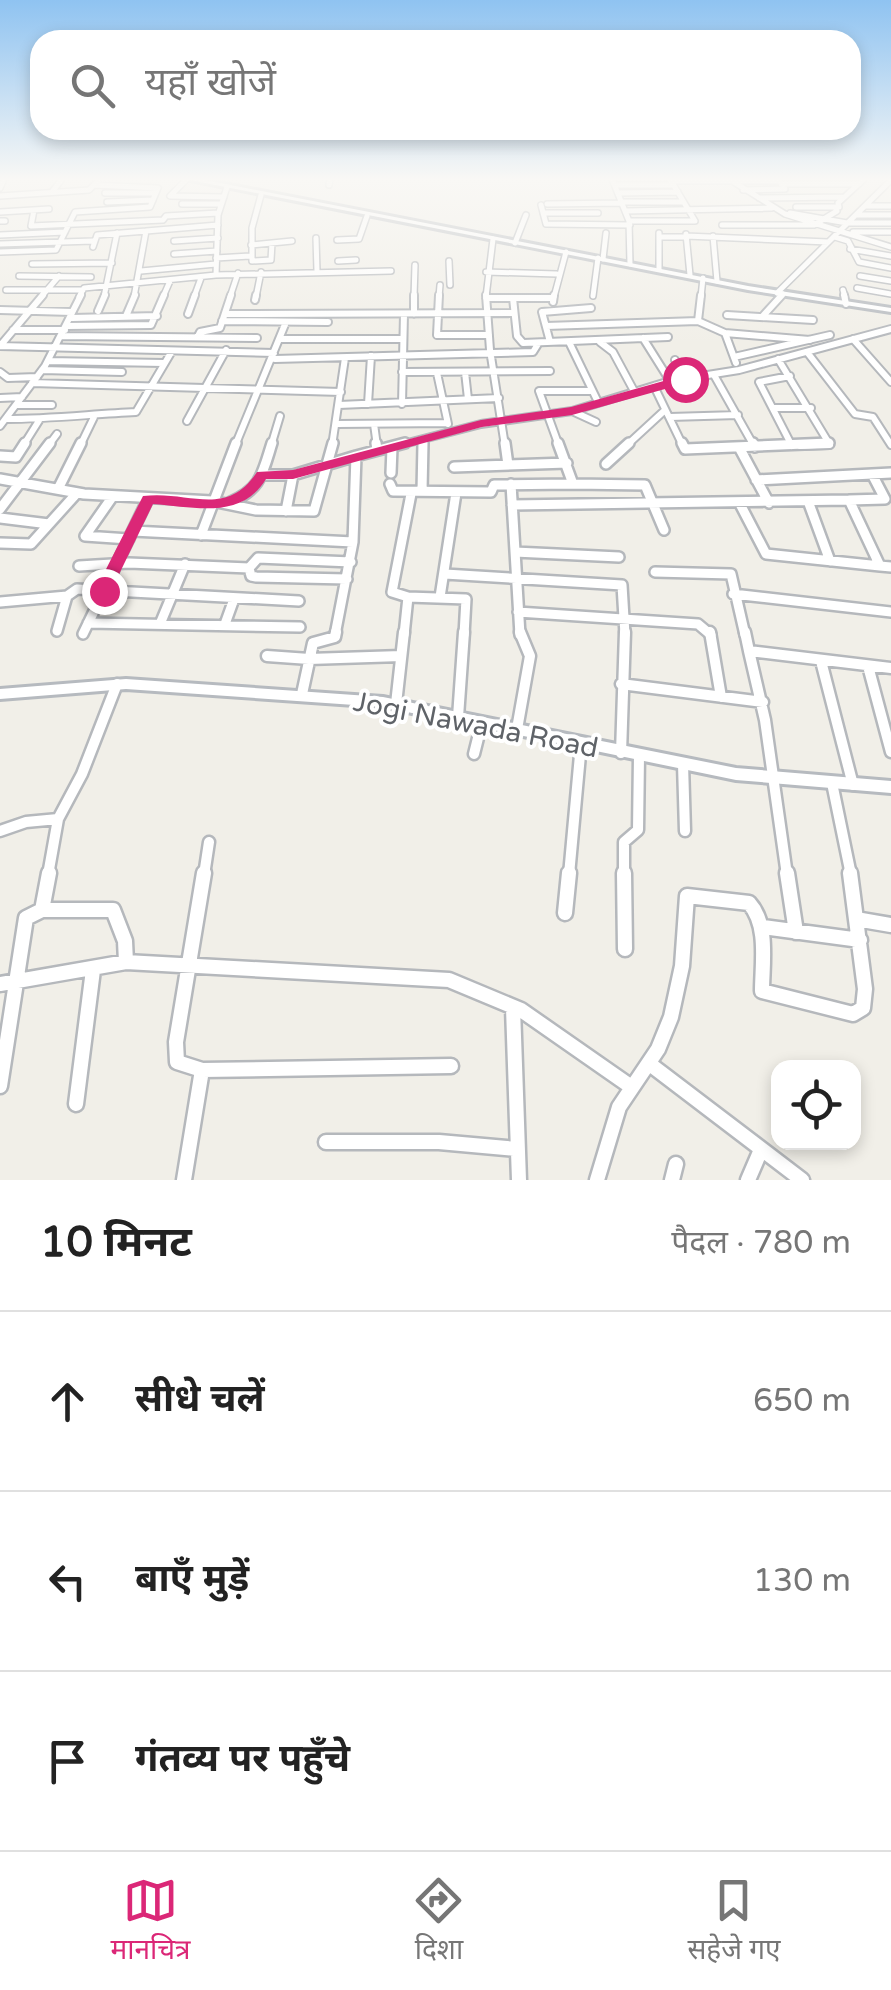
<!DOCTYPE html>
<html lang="hi">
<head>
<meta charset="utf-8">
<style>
	body { margin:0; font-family:"Varela Round","Noto Sans Devanagari",sans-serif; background:#f2f2f2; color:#222 }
	.controls { position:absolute; right:30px; bottom:30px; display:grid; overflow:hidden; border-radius:20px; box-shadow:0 5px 15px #0003 }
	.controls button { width:90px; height:90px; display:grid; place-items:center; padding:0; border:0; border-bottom:2px solid #e0e0e0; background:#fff; color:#222; font:50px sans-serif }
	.stop { position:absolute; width:30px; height:30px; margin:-22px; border:8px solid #db2777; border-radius:50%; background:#fff }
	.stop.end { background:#db2777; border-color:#fff; box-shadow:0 2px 10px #0008 }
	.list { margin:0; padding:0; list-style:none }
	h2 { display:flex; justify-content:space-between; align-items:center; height:130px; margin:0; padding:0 40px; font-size:42px }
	h2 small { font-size:32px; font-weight:400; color:#767676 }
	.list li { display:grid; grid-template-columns:65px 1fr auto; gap:30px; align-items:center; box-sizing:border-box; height:180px; padding:0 40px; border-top:2px solid #e0e0e0 }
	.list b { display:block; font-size:38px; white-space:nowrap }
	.list em { font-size:32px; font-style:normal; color:#767676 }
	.icon { flex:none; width:55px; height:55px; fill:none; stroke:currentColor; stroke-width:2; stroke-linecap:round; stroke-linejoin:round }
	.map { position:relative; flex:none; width:891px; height:1180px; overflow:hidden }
	.search { position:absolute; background:#fff; box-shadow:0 5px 15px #0003; left:30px; right:30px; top:30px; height:110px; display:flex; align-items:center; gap:25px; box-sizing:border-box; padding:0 35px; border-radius:30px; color:#767676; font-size:38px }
	.sheet { height:670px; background:#fff }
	nav { display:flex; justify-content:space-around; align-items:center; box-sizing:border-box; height:140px; border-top:2px solid #e0e0e0; background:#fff; font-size:28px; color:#767676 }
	nav a { display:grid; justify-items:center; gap:5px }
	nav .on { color:#db2777 }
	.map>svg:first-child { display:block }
</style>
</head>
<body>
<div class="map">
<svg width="891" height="1180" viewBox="0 0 891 1180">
	<rect width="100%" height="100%" fill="#f1efe8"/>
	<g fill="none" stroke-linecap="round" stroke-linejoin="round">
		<defs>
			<path id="street-far4" d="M187 179 170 196 224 197
				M612 179 629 221 630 264
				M729 179 785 214 891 247
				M671 181H779
				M781 184H859
				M329 185 330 179
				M615 185H673
				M0 188 4 179
				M743 190 785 189
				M52 192 62 179
				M105 193H154
				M619 193 678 192
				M261 195 252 228V261L271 260 272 243
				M0 196 89 190 98 181
				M759 198 844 197
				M107 202 153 200
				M622 202H683
				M182 204H221
				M547 204 622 203
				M541 205 546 224 630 225
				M866 206H891
				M796 207H839L838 203 864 179
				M34 210 31 226 163 220 166 216 218 213
				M625 211 772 208
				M0 212 49 209
				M543 213H598
				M790 213 847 223H891
				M856 215H891
				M0 221H5
				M629 221H695L670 179
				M722 225H814L837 211 835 207
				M853 232H891
				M659 233V269
				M686 234 690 275
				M0 235 65 232
				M686 236 828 242
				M713 236 717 281
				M659 237H686
				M835 237 848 241 859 262 891 268
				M316 238 317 271
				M337 240 359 239 367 216
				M174 241 218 238
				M515 243 526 215
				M0 244 93 241
				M251 245 292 241
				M93 247 97 235 146 231
				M850 249 891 256
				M0 252 56 250 75 212 150 207 158 188 95 185
				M174 254 217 251
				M216 258 250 256
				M603 259 606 233
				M338 261 356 260
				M449 261 450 285
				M32 264 112 263
				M141 271 216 264
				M486 272 557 274
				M216 275 391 271
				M19 276 91 277
				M860 276 891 281
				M857 288 891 294
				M6 290H83
				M843 290 845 297
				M777 293 891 180
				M593 296 598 258
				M41 297 59 276
				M79 297 84 288 216 275 218 215 227 187
				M104 297 117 233
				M134 297 146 231 218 225
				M163 297 170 281
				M194 297 201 278
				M230 297 238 273
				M256 297 261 272
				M414 297 415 265
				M439 297 440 285
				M486 297 493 239
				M554 297 566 252
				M701 297 703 278
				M780 297 783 294"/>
			<path id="street-far3" d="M439 295 437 335H489
				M486 295 490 350 505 446
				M844 295 846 304
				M486 298H553
				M513 298 517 336 523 343 668 337
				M255 300 256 295
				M553 302 554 295
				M0 310 72 312
				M98 311 105 295
				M188 314 195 295
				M227 314 514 313
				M414 314V295
				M727 315 813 320
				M126 316 135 295
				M762 317 782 295
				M72 318 157 316
				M222 321 328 322
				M698 321 701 295
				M67 326 151 325 164 295
				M546 326 698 321 725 333 810 340
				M13 330H65
				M725 333 736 363
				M62 336 257 338
				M198 336 200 332 220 328 231 295
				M643 338 670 381
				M280 339H403
				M853 339 891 382
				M550 342 542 312 591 308
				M569 342 598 402
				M600 342 613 352 634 391
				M0 346 274 353
				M0 346 43 295
				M807 352 855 414 873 417 891 445
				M734 357 830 335
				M275 359 533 352 538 344
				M778 359 830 445 800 446
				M675 360 685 379
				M48 361 164 363
				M42 370 122 372
				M0 372 8 378 37 377
				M402 372 550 371
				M465 372 468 399
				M437 373 448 424
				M714 375 754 446
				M790 376 759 382 792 446
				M32 383 341 392
				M654 386 683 446
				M0 398 22 397
				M368 404 371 356
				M402 404 404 314
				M17 405H52
				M339 405 499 398
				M775 408H811
				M572 411 596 422
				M670 417 738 415
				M6 419C50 419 92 414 136 412L172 351
				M187 421 226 350
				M337 424 447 423
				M374 424 377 446
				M0 426 45 366 81 295
				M23 446 40 419
				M48 446 57 434
				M80 446 95 415
				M235 446 286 322
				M271 446 280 416
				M332 446 345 358
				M396 446 481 424 572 411 670 381 739 370 891 329
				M423 446V440
				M559 446 539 391H590
				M626 446 664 411"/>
			<path id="street-far2" d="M376 443 377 450
				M505 443 508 465
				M682 443 685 449 829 443
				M753 443 755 447
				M740 449 769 503
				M0 456 16 457 25 443
				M356 456 405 443
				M606 464 629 443
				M454 467 567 463
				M391 473 392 448
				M262 475H293L356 456 353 542 335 635
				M873 476 885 499 849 500 880 566 891 567
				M0 479 84 494 212 501 256 510 314 511 333 443
				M756 480 891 473
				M390 484 393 491 491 492 494 485 573 484 558 443
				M511 484 520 635
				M573 484 645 485 664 530
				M58 489 81 443
				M422 491 423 443
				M411 494 392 592 408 597 466 599 464 635
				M113 496 85 536 129 539
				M808 501 830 561
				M229 503C261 489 262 475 272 443
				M740 504 766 554 880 566
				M512 505 849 500
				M0 509 50 443
				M286 511 293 475
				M0 518 49 524
				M133 531 353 542
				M201 535 236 443
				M0 543 31 544 77 493
				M515 552 619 557
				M79 566 129 563 249 568 251 576 256 577 347 579
				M249 568 258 558 351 562
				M655 572 731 574 745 635
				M445 574 622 585 625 635
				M733 594 891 612
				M440 597 456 493
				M0 602 67 596
				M518 612 698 624 711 635
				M88 623 300 627
				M160 624 185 564
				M225 624 234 599
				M57 631 67 596 77 589 299 601
				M83 634 148 499
				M404 635 408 597"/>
			<path id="street-far1" d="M710 632 721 697
				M745 632 749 651 891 668
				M749 651 765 720 787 875
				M267 656 309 659 401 656
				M821 661 853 785
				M868 666 891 752
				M621 684 763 702
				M302 694 313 643 335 637 336 632
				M396 704 404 632
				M458 717 464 632
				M517 729 530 656 520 632
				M621 753 625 632
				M474 754 482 722
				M683 764 685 831
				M832 783 851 875
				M0 831 26 822 58 819
				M48 875 58 819 82 774 117 684
				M204 875 209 842
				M569 875 581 744
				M624 875V842L638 830 639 756"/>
			<path id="street" d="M204 873 176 1042 177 1062 202 1070 451 1066
				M624 873 625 949
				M787 873 796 932
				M42 910 49 873
				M565 913 569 873
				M856 919 891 925
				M763 927 860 940
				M0 984 126 962 449 980 521 1010 630 1086
				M513 1008 519 1180
				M651 1065 802 1180
				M0 1086 26 918 42 910H113L125 941 126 962
				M76 1104 93 970
				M326 1142H439L517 1149
				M184 1180 202 1070
				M597 1180 619 1107 658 1049 671 1017 682 966 687 896 749 903C769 925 762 964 762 991L853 1014 863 1008 865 989 850 873
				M672 1180 676 1164
				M748 1180 760 1152"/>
			<path id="secondary" d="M185 179H200L748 286 891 308V312L748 290Z
				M126 679 383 697 736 768 891 781V793L736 780 383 707 126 689 0 699V689Z"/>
		</defs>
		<use href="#street-far4" stroke="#b5b8bc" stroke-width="8"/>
		<use href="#street-far3" stroke="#b5b8bc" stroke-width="10"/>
		<use href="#street-far2" stroke="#b5b8bc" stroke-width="14"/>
		<use href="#street-far1" stroke="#b5b8bc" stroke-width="15"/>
		<use href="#street" stroke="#b5b8bc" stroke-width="19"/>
		<use href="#secondary" stroke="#b6babf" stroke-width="6"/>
		<use href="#street-far4" stroke="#fff" stroke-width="5"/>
		<use href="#street-far3" stroke="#fff" stroke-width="6"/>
		<use href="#street-far2" stroke="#fff" stroke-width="9"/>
		<use href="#street-far1" stroke="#fff" stroke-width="10"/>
		<use href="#street" stroke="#fff" stroke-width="14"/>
		<use href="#secondary" fill="#fff" fill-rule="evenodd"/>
	</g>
	<linearGradient id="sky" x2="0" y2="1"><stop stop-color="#8fc3f1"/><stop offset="0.52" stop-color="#f9f8f5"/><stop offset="1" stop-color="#f9f8f5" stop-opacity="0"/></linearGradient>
	<rect width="891" height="345" fill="url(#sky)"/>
	<path fill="#db2777" d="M685 375 690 382 572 415 482 427 293 479H266C241 520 195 507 153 504L109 595 104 597 95 591 143 496C189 490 226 519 257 472L293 470 481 420 571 407Z"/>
	<g text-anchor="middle" stroke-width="8" stroke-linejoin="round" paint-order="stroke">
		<g font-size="28" fill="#5f6368" stroke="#fff">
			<text transform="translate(476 724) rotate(11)" y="10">Jogi Nawada Road</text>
		</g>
	</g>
</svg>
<div class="controls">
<button><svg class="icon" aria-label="locate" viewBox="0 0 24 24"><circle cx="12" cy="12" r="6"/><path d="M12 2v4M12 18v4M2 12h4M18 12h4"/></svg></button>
</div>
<div class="stop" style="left:685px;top:379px"></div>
<div class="stop end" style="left:104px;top:591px"></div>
<div class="search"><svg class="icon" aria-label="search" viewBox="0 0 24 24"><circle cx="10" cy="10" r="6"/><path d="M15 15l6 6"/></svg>यहाँ खोजें</div>
</div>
<section class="sheet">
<h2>10 मिनट<small>पैदल · 780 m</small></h2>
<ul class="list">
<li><svg class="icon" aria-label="ahead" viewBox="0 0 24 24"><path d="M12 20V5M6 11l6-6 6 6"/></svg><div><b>सीधे चलें</b></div><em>650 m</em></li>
<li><svg class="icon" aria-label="left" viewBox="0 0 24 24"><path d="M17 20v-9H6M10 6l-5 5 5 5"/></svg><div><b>बाएँ मुड़ें</b></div><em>130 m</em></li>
<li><svg class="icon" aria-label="arrive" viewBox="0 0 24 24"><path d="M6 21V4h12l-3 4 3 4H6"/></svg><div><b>गंतव्य पर पहुँचे</b></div></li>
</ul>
</section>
<nav>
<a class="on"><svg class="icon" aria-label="map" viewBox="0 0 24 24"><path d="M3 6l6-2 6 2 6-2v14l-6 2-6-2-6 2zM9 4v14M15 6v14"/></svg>मानचित्र</a>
<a><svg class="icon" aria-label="directions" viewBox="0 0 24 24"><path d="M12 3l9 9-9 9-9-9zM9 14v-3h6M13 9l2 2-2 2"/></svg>दिशा</a>
<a><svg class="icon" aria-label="saved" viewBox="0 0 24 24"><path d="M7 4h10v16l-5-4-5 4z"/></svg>सहेजे गए</a>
</nav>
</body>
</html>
